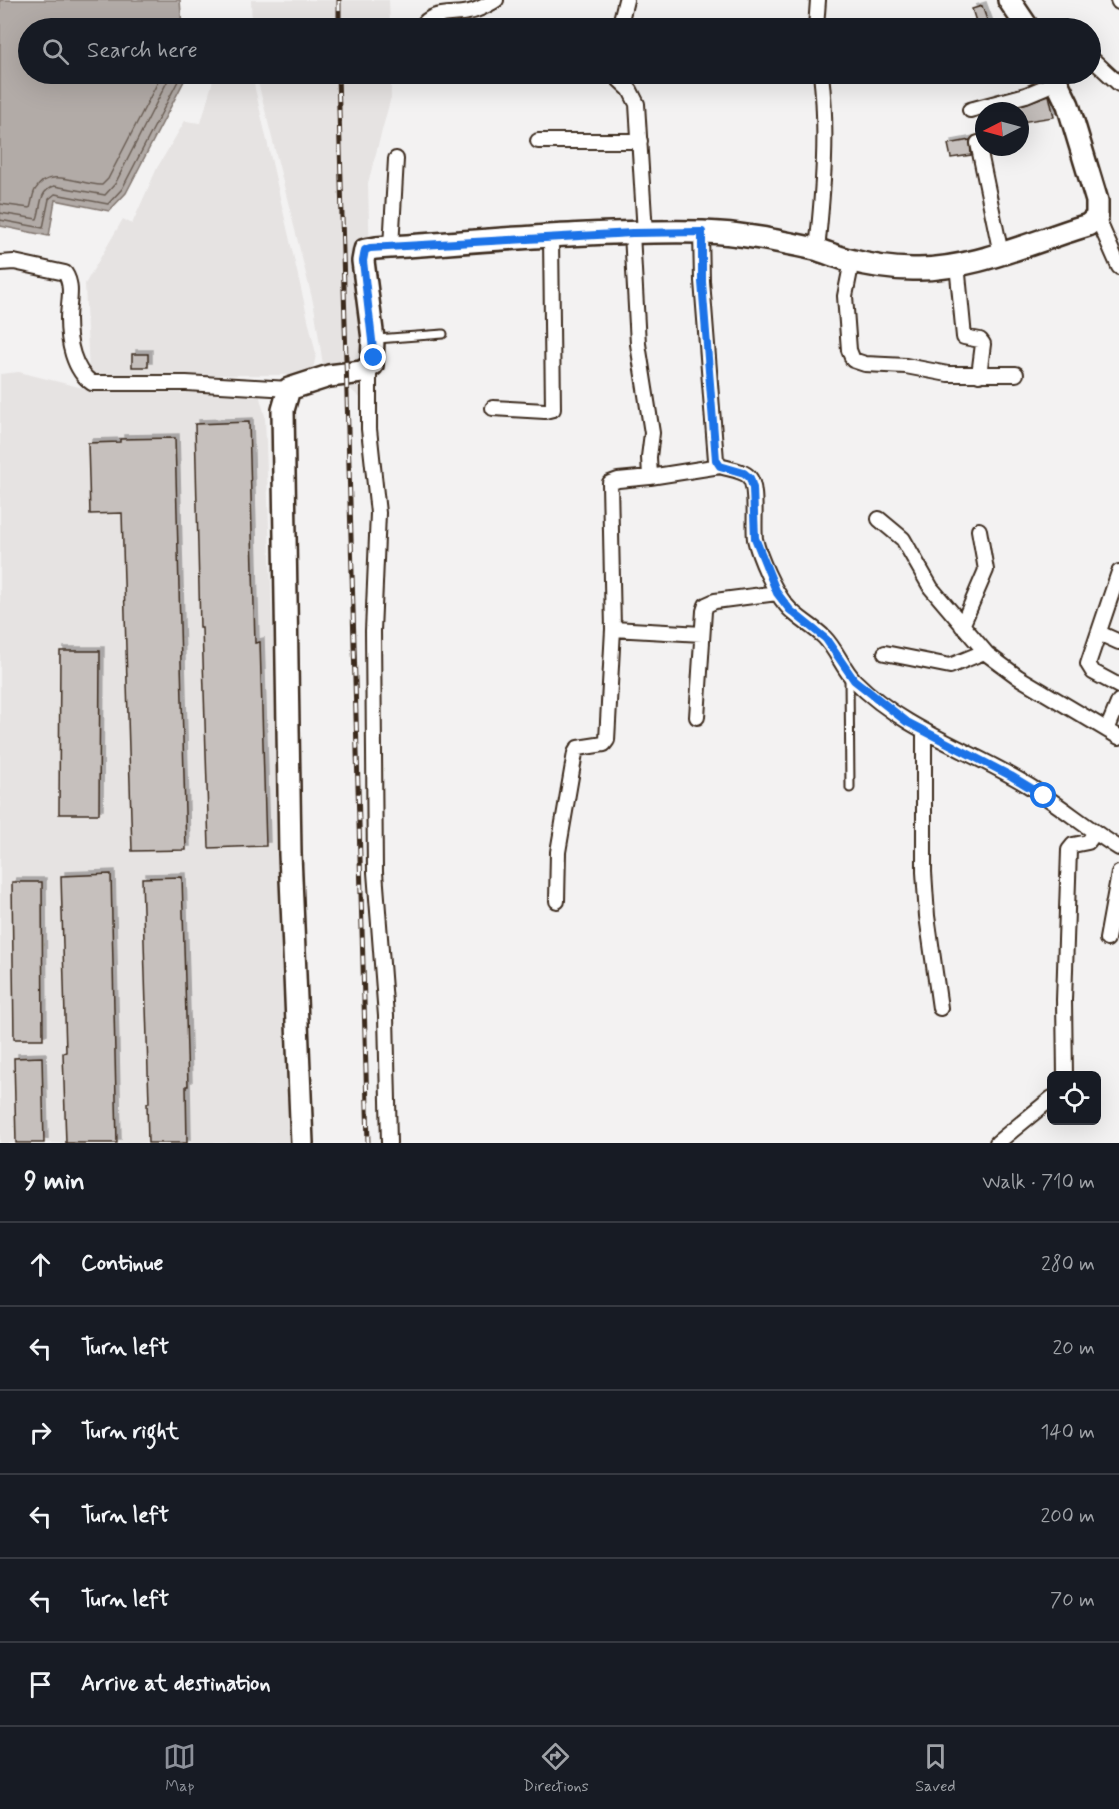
<!DOCTYPE html>
<html lang="en">
<head>
<meta charset="utf-8">
<style>
	body { margin:0; font-family:Mynerve,sans-serif; background:#242831; color:#f1f3f6 }
	.controls { position:absolute; right:18px; bottom:18px; display:grid; overflow:hidden; border-radius:9px; box-shadow:0 6px 24px #0002 }
	.controls button { width:54px; height:54px; display:grid; place-items:center; padding:0; border:0; border-bottom:2px solid #363941; background:#171b24; color:#f1f3f6; font:30px sans-serif }
	.compass { position:absolute; left:975px; top:102px; width:54px; height:54px; border-radius:50%; background:#171b24; box-shadow:0 6px 24px #0002; rotate:264deg }
	.stop { position:absolute; width:18px; height:18px; margin:-14px; border:4px solid #1a73e8; border-radius:50%; background:#fff }
	.stop.end { background:#1a73e8; border-color:#fff; box-shadow:0 2px 6px #0008 }
	.list { margin:0; padding:0; list-style:none }
	h2 { display:flex; justify-content:space-between; align-items:center; height:78px; margin:0; padding:0 24px; font-size:26px }
	h2 small { font-size:20px; font-weight:400; color:#9ea1a6 }
	.list li { display:grid; grid-template-columns:39px 1fr auto; gap:18px; align-items:center; box-sizing:border-box; height:84px; padding:0 24px; border-top:2px solid #363941 }
	.list b { display:block; font-size:22px; white-space:nowrap }
	.list em { font-size:20px; font-style:normal; color:#9ea1a6 }
	.icon { flex:none; width:33px; height:33px; fill:none; stroke:currentColor; stroke-width:2; stroke-linecap:round; stroke-linejoin:round }
	.map { position:relative; flex:none; width:1119px; height:1143px; overflow:hidden }
	.search { position:absolute; background:#171b24; box-shadow:0 6px 24px #0002; left:18px; right:18px; top:18px; height:66px; display:flex; align-items:center; gap:15px; box-sizing:border-box; padding:0 21px; border-radius:33px; color:#9ea1a6; font-size:22px }
	.sheet { height:582px; background:#171b24 }
	nav { display:flex; justify-content:space-around; align-items:center; box-sizing:border-box; height:84px; border-top:2px solid #363941; background:#171b24; font-size:16px; color:#9ea1a6 }
	nav a { display:grid; justify-items:center; gap:3px }
	nav .on { color:#8c9099 }
	.map>svg:first-child { display:block }
</style>
</head>
<body>
<div class="map">
<svg width="1119" height="1143" viewBox="0 0 1119 1143">
	<defs>
		<filter id="shadow"><feDropShadow dx="4" dy="-4" stdDeviation="0" flood-color="#0004"/></filter>
	</defs>
	<rect width="100%" height="100%" fill="#f3f2f2"/>
	<filter id="ink" filterUnits="userSpaceOnUse"><feTurbulence type="fractalNoise" baseFrequency=".0167" numOctaves="2"/><feDisplacementMap in="SourceGraphic" scale="12" xChannelSelector="R" yChannelSelector="G"/><feConvolveMatrix kernelMatrix="1 2 1 2 8 2 1 2 1" color-interpolation-filters="sRGB"/></filter>
	<g filter="url(#ink)">
		<path fill="#e6e3e2" d="M251 0H389L390 28H252Z
			M256 74H391V97L368 183 374 410 323 365 314 306Z
			M213 80H253L316 354 314 365 309 372 297 375H89L85 284 123 219 132 224 157 168 185 121 201 123Z
			M19 372 95 391 259 394 265 416 291 1143H0V374Z"/>
		<path fill="#b2aba7" stroke="#827770" stroke-width="1.5" d="M0 0H180L182 28H28V74H185V79L126 193 109 211 55 200 49 236 0 226Z"/>
		<g fill="none" stroke-linecap="round" stroke-linejoin="round">
			<path stroke="#6b5e55" stroke-width="1.5" d="M0 204 30 208C32 203 32 196 35 190 49 165 82 186 102 185L108 179 162 74
				M0 213 37 219C42 206 38 192 54 186L105 195 115 184 171 74
				M0 220 43 228 49 199 55 194 108 204 122 189 179 79V74"/>
		</g>
		<path fill="#c6c0bd" stroke="#3b2a1e" stroke-width="1.5" filter="url(#shadow)" d="M982 6 990 28H978L972 9Z
			M1049 95 1054 117 1021 122 1018 106Z
			M970 140 971 155 951 158 948 144Z
			M132 354H148V367H132Z
			M249 422 255 643 260 642 266 846 209 848 202 628H200L195 424Z
			M175 438 186 850 132 851 122 513 90 514 88 443 120 442V439Z
			M60 651H100L99 814H59Z
			M111 874 117 1143H66L63 1053 66 1052 61 876Z
			M182 877 188 1086H186L187 1143H148L147 1103H149L142 878Z
			M12 882H42L43 1039H14Z
			M42 1057 44 1143H16L14 1058Z"/>
		<g fill="none" stroke-linecap="round" stroke-linejoin="round">
			<defs>
				<path id="lane" d="M377 339 443 334
					M849 677 850 788"/>
				<path id="street" d="M1118 0 1119 2
					M421 28C431 10 451 16 469 12 479 10 487 5 496 0
					M619 28 626 0
					M816 28 818 0
					M1090 57 1119 84
					M613 74 630 90 637 104 645 233
					M970 110 1026 95 1057 82
					M538 141H640
					M978 143 1001 254
					M1097 217 1119 267
					M701 232 702 281 716 460 720 466C728 469 743 470 749 477 758 487 753 524 755 539 759 557 774 591 786 605 796 618 812 625 824 637 837 650 842 668 855 681 905 731 971 750 1029 786 1060 805 1088 829 1119 848
					M632 233 638 344 652 433 649 457 650 477
					M391 247 396 159
					M817 250C823 192 828 132 821 74
					M852 261 845 296 849 350 853 360 865 364 906 366 948 374H1016
					M0 263 14 262 65 273C74 286 68 304 68 319 68 341 73 370 92 383H186L289 389
					M957 264 964 337 980 340 983 344 979 375
					M369 369V429L378 513 373 631 375 872 386 1016 389 1143
					M493 408 545 411 553 409 551 237
					M879 519 903 539 931 588 987 654 1018 677 1119 737
					M1119 572 1088 664 1093 672 1119 686
					M962 626 986 570 979 530
					M613 629 702 634
					M1099 633 1119 642
					M885 653 950 666 984 652
					M697 717 704 611 706 605 715 601 777 593
					M1107 730 1119 701
					M924 732V872L927 916 940 1008
					M557 901 558 852 575 753 578 748 604 744 607 740 613 629 610 483 618 480 650 477 720 466
					M1107 939 1119 873
					M1065 1076 1064 1000 1069 850 1073 845 1088 842 1095 833
					M997 1143 1052 1098"/>
				<path id="primary" d="M1009 0 1028 28
					M302 1143 290 854 283 410 289 389 329 376 362 372 372 365 373 339 363 261 365 250 376 248C484 241 594 230 703 232 741 233 778 241 815 249 825 252 835 256 845 259 867 265 890 269 913 269 970 271 1034 241 1088 225L1097 217V201L1068 105 1053 74"/>
			</defs>
			<use href="#lane" stroke="#3b2a1e" stroke-width="11"/>
			<use href="#street" stroke="#3b2a1e" stroke-width="18"/>
			<use href="#primary" stroke="#3b2a1e" stroke-width="26"/>
			<use href="#lane" stroke="#fff" stroke-width="7"/>
			<use href="#street" stroke="#fff" stroke-width="14"/>
			<use href="#primary" stroke="#fff" stroke-width="21"/>
			<defs>
				<path id="rail" d="M339 28V0
					M338 74 368 1143"/>
			</defs>
			<use href="#rail" stroke="#3b2a1e" stroke-width="5"/>
			<use href="#rail" stroke="#fff" stroke-width="3" stroke-dasharray="9" stroke-linecap="butt"/>
		</g>
	</g>
	<g fill="none" stroke-linecap="round" stroke-linejoin="round" filter="url(#ink)">
		<path stroke="#1a73e8" stroke-width="8" d="M374 358 363 261 365 250 370 248 632 233 702 232V282L716 460 720 466 744 473 750 478 753 488 755 538 777 593 790 610 826 639 854 680 907 722 1011 776 1044 796"/>
	</g>
</svg>
<div class="controls">
<button><svg class="icon" aria-label="locate" viewBox="0 0 24 24"><circle cx="12" cy="12" r="6"/><path d="M12 2v4M12 18v4M2 12h4M18 12h4"/></svg></button>
</div>
<svg class="compass" viewBox="-18 -18 36 36"><path d="M0-13l5 13h-10z" fill="#e53935"/><path d="M0 13l5-13h-10z" fill="#9ea1a6"/></svg>
<div class="stop" style="left:1044px;top:796px"></div>
<div class="stop end" style="left:374px;top:358px"></div>
<div class="search"><svg class="icon" aria-label="search" viewBox="0 0 24 24"><circle cx="10" cy="10" r="6"/><path d="M15 15l6 6"/></svg>Search here</div>
</div>
<section class="sheet">
<h2>9 min<small>Walk · 710 m</small></h2>
<ul class="list">
<li><svg class="icon" aria-label="ahead" viewBox="0 0 24 24"><path d="M12 20V5M6 11l6-6 6 6"/></svg><div><b>Continue</b></div><em>280 m</em></li>
<li><svg class="icon" aria-label="left" viewBox="0 0 24 24"><path d="M17 20v-9H6M10 6l-5 5 5 5"/></svg><div><b>Turn left</b></div><em>20 m</em></li>
<li><svg class="icon" aria-label="right" viewBox="0 0 24 24"><path d="M7 20v-9h11M14 6l5 5-5 5"/></svg><div><b>Turn right</b></div><em>140 m</em></li>
<li><svg class="icon" aria-label="left" viewBox="0 0 24 24"><path d="M17 20v-9H6M10 6l-5 5 5 5"/></svg><div><b>Turn left</b></div><em>200 m</em></li>
<li><svg class="icon" aria-label="left" viewBox="0 0 24 24"><path d="M17 20v-9H6M10 6l-5 5 5 5"/></svg><div><b>Turn left</b></div><em>70 m</em></li>
<li><svg class="icon" aria-label="arrive" viewBox="0 0 24 24"><path d="M6 21V4h12l-3 4 3 4H6"/></svg><div><b>Arrive at destination</b></div></li>
</ul>
</section>
<nav>
<a class="on"><svg class="icon" aria-label="map" viewBox="0 0 24 24"><path d="M3 6l6-2 6 2 6-2v14l-6 2-6-2-6 2zM9 4v14M15 6v14"/></svg>Map</a>
<a><svg class="icon" aria-label="directions" viewBox="0 0 24 24"><path d="M12 3l9 9-9 9-9-9zM9 14v-3h6M13 9l2 2-2 2"/></svg>Directions</a>
<a><svg class="icon" aria-label="saved" viewBox="0 0 24 24"><path d="M7 4h10v16l-5-4-5 4z"/></svg>Saved</a>
</nav>
</body>
</html>
